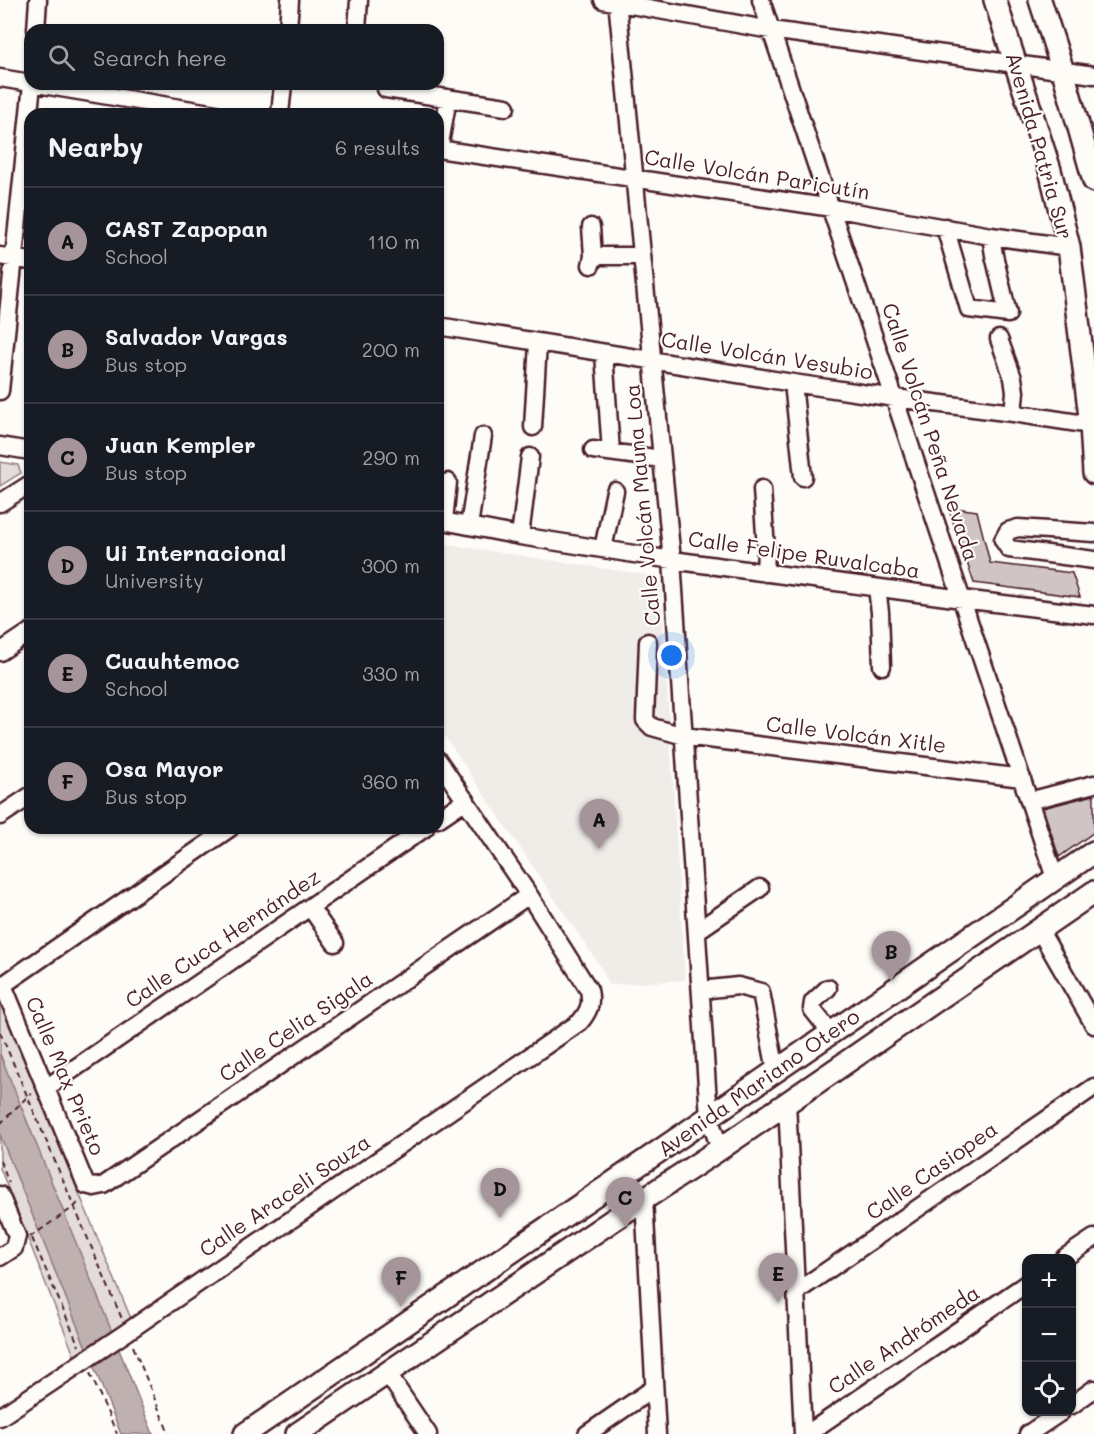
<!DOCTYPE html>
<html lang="en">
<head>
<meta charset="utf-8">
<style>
	body { margin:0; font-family:Mali,sans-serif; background:#242831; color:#f1f3f6 }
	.controls { position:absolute; right:18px; bottom:18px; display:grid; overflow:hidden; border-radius:12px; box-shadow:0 2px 4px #0004 }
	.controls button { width:54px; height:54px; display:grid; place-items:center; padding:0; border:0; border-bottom:2px solid #363941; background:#171b24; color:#f1f3f6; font:30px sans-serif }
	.you { position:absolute; left:672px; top:656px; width:21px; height:21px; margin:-15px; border:4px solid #fff; border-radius:50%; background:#1a73e8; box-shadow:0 0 0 9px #1a73e833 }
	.badge { display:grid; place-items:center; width:39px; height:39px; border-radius:50%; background:#a6949b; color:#111; font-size:20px; font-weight:700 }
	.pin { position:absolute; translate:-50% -50px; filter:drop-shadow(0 2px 3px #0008) }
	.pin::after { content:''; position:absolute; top:32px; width:21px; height:18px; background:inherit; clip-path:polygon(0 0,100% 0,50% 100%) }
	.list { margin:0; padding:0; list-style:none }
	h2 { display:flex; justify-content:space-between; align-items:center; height:78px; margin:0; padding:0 24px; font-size:26px }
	h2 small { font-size:20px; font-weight:400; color:#9ea1a6 }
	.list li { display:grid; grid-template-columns:39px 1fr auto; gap:18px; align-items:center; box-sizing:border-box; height:108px; padding:0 24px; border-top:2px solid #363941 }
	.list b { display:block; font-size:22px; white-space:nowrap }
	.list p { margin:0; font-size:20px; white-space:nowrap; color:#9ea1a6 }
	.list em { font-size:20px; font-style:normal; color:#9ea1a6 }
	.icon { flex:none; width:33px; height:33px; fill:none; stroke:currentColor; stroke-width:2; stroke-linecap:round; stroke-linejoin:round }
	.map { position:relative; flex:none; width:1094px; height:1434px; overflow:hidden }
	.search { position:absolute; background:#171b24; box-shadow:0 2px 4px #0004; left:24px; top:24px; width:420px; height:66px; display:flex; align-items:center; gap:15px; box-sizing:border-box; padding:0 21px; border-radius:18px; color:#9ea1a6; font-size:22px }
	.panel { position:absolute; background:#171b24; box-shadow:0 2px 4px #0004; left:24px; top:108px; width:420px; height:726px; border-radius:18px }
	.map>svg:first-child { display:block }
</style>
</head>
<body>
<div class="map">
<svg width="1094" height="1434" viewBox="0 0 1094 1434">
	<rect width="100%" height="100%" fill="#fdfcf7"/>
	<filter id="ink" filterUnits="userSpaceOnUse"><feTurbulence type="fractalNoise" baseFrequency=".0167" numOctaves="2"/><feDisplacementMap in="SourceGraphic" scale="12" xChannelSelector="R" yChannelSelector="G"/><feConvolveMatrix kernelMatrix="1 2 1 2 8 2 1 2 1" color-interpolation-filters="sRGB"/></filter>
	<g filter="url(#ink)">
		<path fill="#f0ece8" d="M438 543 660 577 685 980 608 985 604 972 438 726Z"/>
		<path fill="#e3dcda" stroke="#967e82" stroke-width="1.5" d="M0 462 18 465 21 473 0 486Z
			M0 999 31 1077 134 1326 76 1360 0 1168Z"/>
		<path fill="#c0b1b1" stroke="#91777b" stroke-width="1.5" d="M0 1054 153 1434H121L0 1135Z"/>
		<path fill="#d0c5c4" stroke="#4a1f2b" stroke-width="1.5" d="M948 507 977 511 990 563 1072 573 1080 597 974 583Z
			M1094 795V832L1059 857 1043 808Z"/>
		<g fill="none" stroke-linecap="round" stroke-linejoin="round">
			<defs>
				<path id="minor" d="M603 0 771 30 1094 75
					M617 0 672 560 709 1117 720 1149
					M761 0 1055 878
					M36 30 38 0
					M288 30 290 0
					M357 30 359 0
					M0 78 30 83
					M37 84 216 114
					M386 89 506 107
					M280 114 283 84
					M438 149 832 208 991 236 1069 247
					M439 149 448 98
					M945 227 969 309 1008 314 994 255 991 236
					M0 256 30 261
					M593 256H642
					M591 265 593 256 591 227
					M438 326 793 383 895 398 1013 413 1091 425
					M999 339 1013 378 1015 392 1013 413
					M604 354 611 452
					M793 383 803 477
					M0 391 32 84
					M533 427 538 343
					M0 446 30 451
					M593 450 662 459
					M762 489 766 550 765 573
					M0 503 30 484
					M438 520 520 536 672 560 962 599 1094 615
					M444 521 448 482
					M469 526 483 436
					M1094 533 1018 528 1008 531 1003 540 1009 549 1094 560
					M520 536 530 457
					M603 549 615 491
					M877 588 880 612 882 666
					M648 642 645 720 652 727 684 736 1022 778
					M0 652 30 632
					M1029 801 1094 784
					M0 816 30 796
					M438 819 466 800
					M230 828 3 985 86 1185 94 1187 104 1185 529 895
					M310 907 335 943
					M697 931 760 888
					M1040 931 1094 1025
					M828 988 813 1002 812 1009 831 1033
					M701 990 738 986 761 992 776 1071
					M46 1088 425 828
					M787 1102 803 1434
					M0 1195 17 1236 14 1248 0 1257
					M644 1199 657 1434
					M1064 1258 1094 1238
					M796 1292 1094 1087
					M387 1373 428 1434
					M1072 1405 1094 1389
					M0 1417 124 1334 580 1022C589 1011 592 1004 589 990L529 895 438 760
					M587 1434 654 1388
					M807 1434 1026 1284
					M1028 1434 1061 1412"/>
				<path id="major" d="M995 0 1050 170 1069 247 1091 425 1094 473
					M1040 0 1063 71 1094 181
					M245 1434 709 1117 1094 852
					M297 1434 644 1199 720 1149 1094 892"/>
			</defs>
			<use href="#minor" stroke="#4a1f2b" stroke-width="21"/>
			<use href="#major" stroke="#4a1f2b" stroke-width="26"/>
			<path stroke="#4a1f2b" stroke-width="2" stroke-dasharray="6 4.5" stroke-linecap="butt" d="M0 1032 122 1319
				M0 1124 28 1096 32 1094
				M0 1161 9 1183
				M30 1237 74 1207 81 1200
				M32 1238 79 1346
				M133 1346 169 1434
				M90 1373 117 1434"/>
			<use href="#minor" stroke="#fdfcf7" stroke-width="16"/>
			<use href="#major" stroke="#fdfcf7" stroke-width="21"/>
		</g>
	</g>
	<g text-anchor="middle" stroke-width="4.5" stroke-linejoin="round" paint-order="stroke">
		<g font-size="21" fill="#4a1f2b" stroke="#fdfcf7">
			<text transform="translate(1039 146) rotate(74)" y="7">Avenida Patria Sur</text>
			<text transform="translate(757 175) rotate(9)" y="7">Calle Volcán Paricutín</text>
			<text transform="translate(767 356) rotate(9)" y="7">Calle Volcán Vesubio</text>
			<text transform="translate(930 432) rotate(72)" y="7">Calle Volcán Peña Nevada</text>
			<text transform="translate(643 505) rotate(-95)" y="7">Calle Volcán Mauna Loa</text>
			<text transform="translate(804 555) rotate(8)" y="7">Calle Felipe Ruvalcaba</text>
			<text transform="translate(856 735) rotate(7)" y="7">Calle Volcán Xitle</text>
			<text transform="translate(223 939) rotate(-34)" y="7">Calle Cuca Hernández</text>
			<text transform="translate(296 1027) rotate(-34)" y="7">Calle Celia Sigala</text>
			<text transform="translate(65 1076) rotate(67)" y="7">Calle Max Prieto</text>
			<text transform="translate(759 1083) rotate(-35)" y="7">Avenida Mariano Otero</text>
			<text transform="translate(932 1171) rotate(-35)" y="7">Calle Casiopea</text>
			<text transform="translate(285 1196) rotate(-34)" y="7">Calle Araceli Souza</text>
			<text transform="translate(904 1340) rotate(-34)" y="7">Calle Andrómeda</text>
		</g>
	</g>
</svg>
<div class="controls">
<button>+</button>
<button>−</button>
<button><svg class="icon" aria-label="locate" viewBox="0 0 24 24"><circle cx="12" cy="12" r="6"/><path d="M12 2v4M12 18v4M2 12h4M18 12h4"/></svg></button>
</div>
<div class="you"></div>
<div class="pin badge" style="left:599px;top:849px">A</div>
<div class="pin badge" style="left:891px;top:981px">B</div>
<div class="pin badge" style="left:625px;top:1227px">C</div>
<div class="pin badge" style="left:500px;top:1218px">D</div>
<div class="pin badge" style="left:778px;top:1303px">E</div>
<div class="pin badge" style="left:401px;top:1307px">F</div>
<div class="search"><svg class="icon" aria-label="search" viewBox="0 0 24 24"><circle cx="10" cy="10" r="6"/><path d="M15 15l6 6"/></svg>Search here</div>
<section class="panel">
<h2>Nearby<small>6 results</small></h2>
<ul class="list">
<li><span class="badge">A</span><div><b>CAST Zapopan</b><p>School</p></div><em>110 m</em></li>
<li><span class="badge">B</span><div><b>Salvador Vargas</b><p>Bus stop</p></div><em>200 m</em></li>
<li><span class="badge">C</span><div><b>Juan Kempler</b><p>Bus stop</p></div><em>290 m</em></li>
<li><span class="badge">D</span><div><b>Ui Internacional</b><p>University</p></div><em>300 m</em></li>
<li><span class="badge">E</span><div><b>Cuauhtemoc</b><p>School</p></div><em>330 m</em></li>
<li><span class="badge">F</span><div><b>Osa Mayor</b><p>Bus stop</p></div><em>360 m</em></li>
</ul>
</section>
</div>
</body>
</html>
